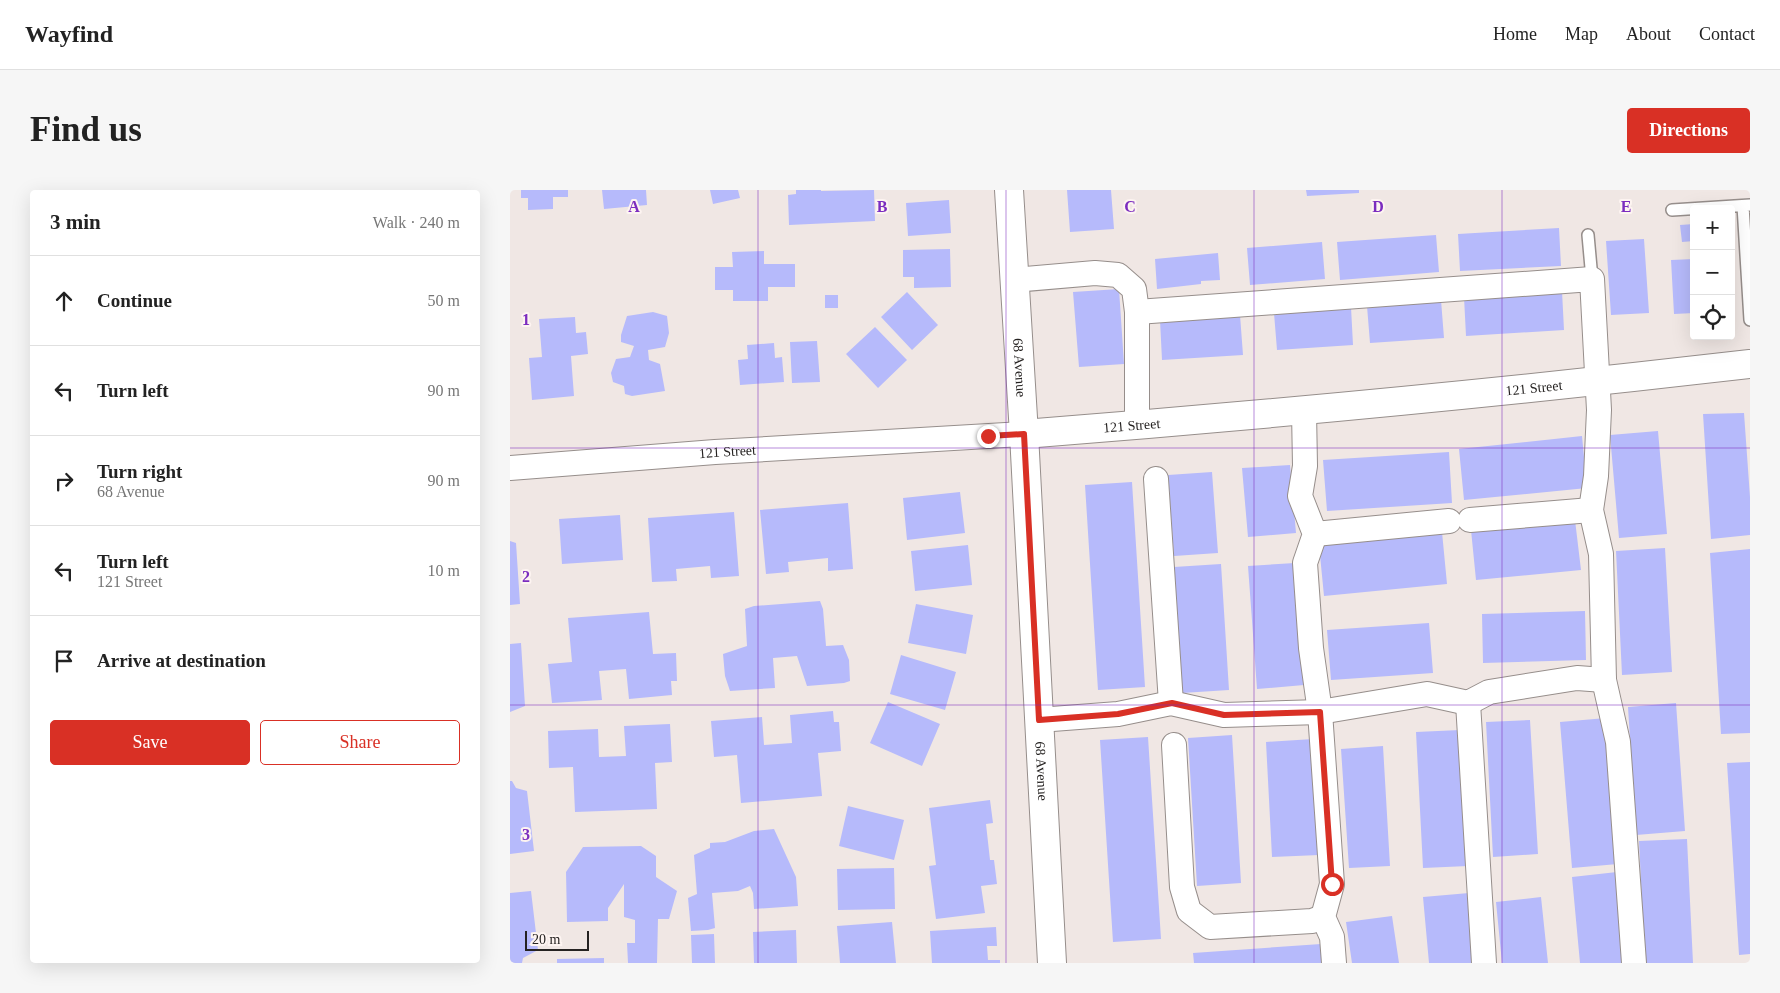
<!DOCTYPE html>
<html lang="en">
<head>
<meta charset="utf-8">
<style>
	body { margin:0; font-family:Georgia,serif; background:#f6f6f6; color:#222 }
	.controls { position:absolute; right:15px; top:15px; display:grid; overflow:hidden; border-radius:5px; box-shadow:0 5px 20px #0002 }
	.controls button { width:45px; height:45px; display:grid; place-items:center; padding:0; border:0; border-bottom:1px solid #e0e0e0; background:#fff; color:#222; font:25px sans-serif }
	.scale { position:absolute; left:15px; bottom:12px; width:64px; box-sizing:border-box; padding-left:5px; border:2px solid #252221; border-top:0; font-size:14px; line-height:18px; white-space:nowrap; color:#252221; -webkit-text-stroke:4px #fdf4f1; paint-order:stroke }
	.stop { position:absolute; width:15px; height:15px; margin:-11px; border:4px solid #d93025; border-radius:50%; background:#fff }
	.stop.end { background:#d93025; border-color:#fff; box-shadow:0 1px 5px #0008 }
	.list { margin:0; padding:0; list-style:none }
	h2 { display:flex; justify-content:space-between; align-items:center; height:65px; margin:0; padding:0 20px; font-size:21px }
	h2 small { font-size:16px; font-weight:400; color:#767676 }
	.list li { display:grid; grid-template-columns:32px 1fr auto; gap:15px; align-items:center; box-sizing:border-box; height:90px; padding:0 20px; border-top:1px solid #e0e0e0 }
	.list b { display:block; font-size:19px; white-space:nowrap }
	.list p { margin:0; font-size:16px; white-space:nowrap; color:#767676 }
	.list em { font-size:16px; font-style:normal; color:#767676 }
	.actions { display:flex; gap:10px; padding:15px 20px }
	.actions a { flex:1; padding:11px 0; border:1px solid #d93025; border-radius:5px; text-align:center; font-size:18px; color:#d93025 }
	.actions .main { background:#d93025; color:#fff }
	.icon { flex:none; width:28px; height:28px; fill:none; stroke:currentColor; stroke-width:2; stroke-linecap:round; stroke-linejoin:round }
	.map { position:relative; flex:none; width:1240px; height:773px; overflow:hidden; border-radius:5px }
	header { display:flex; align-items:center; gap:30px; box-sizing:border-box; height:70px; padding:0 25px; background:#fff; border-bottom:1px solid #e0e0e0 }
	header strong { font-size:24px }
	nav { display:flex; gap:28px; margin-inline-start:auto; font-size:18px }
	.intro { display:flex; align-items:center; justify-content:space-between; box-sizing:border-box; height:120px; padding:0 30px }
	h1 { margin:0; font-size:35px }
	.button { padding:12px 22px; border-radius:5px; background:#d93025; color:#fff; font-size:18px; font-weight:700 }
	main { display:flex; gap:30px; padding:0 30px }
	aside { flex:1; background:#fff; border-radius:5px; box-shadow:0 5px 20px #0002 }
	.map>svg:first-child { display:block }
</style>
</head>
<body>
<header>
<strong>Wayfind</strong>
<nav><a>Home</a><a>Map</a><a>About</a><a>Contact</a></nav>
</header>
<div class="intro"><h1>Find us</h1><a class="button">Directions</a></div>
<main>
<aside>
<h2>3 min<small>Walk · 240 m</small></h2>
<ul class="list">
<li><svg class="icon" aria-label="ahead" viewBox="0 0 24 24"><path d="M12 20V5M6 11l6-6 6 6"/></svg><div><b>Continue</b></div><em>50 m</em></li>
<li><svg class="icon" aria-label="left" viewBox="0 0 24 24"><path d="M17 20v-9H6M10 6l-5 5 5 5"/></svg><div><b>Turn left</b></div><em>90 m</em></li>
<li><svg class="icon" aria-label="right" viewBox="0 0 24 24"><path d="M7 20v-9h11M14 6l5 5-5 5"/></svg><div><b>Turn right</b><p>68 Avenue</p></div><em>90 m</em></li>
<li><svg class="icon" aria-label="left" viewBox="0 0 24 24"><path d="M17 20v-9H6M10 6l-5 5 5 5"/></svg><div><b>Turn left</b><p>121 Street</p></div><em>10 m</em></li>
<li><svg class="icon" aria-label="arrive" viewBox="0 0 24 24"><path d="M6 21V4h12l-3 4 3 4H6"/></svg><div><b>Arrive at destination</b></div></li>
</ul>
<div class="actions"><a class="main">Save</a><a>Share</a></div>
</aside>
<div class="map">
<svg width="1240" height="773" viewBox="0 0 1240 773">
	<rect width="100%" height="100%" fill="#f0e7e4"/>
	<path fill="#b6bafb" d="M11 0H58V7H43V19L18 20V8H11Z
		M92 0H136L137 15 94 19Z
		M200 0H228L230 8 203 14Z
		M286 0H311V1L364 0 365 31 279 35 278 5 286 4Z
		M557 0H601L604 39 560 42Z
		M796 0H849V3L797 6Z
		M439 10 441 43 398 46 396 13Z
		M1184 34V51L1172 52 1170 35Z
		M1049 38 1051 76 950 81 948 44Z
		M926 45 929 82 830 90 827 52Z
		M1134 49 1139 123 1101 125 1096 51Z
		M812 52 815 89 740 95 737 58Z
		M440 59 441 97 404 98V87H393V60Z
		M254 61V74H285V97H258V111H223V100H205V77H223L222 62Z
		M708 63 710 90 691 91V94L647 99 645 69Z
		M1184 69V123L1164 124 1161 70Z
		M609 99 614 174 569 177 563 102Z
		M1052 101 1054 140 956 146 954 107Z
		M397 102 428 135 402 160 371 127Z
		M315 105H328V118H315Z
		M931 110 934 148 860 153 857 116Z
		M841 117 843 155 767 160 764 123Z
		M143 122 157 126 159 143 155 157 138 160 139 170 150 174 155 201 122 206 115 204 114 196 103 192 101 183 106 169 120 167 124 156 111 152V145L117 126Z
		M730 125 733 165 652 170 650 130Z
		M65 127 66 143 76 142 78 164 61 166 64 206 22 210 19 168 32 167 29 129Z
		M365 137 397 170 368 198 336 164Z
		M307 151 310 192 282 193 280 152Z
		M264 153 265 168 272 167 274 192 230 195 228 170 238 169 237 155Z
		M1234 223 1240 307V345L1201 349 1193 224Z
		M1148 241 1157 344 1109 348 1100 245Z
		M1072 246 1077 298 954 310 949 259Z
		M939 262 942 313 817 321 813 270Z
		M780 275 786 343 738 347 732 278Z
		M702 282 708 363 664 366 658 285Z
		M622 292 635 497 588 500 575 295Z
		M450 302 455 343 397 350 393 308Z
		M338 313 343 379 318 381V368L278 372 279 382 256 384 250 320Z
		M224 322 229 386 201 388 200 376 166 379 167 391 142 392 138 328Z
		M110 325 113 370 52 374 49 329Z
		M1065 330 1071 380 966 390 961 340Z
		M932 342 937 394 814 406 809 355Z
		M0 351 6 353 10 414 0 415Z
		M458 355 462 395 405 401 401 361Z
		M1155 358 1162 482 1112 485 1106 361Z
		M1240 359V543L1211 544 1200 363Z
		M785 373 794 495 747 499 738 376Z
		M711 374 719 500 672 503 664 377Z
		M310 411 313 419 316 456 333 455 339 470 340 491 334 493 297 496 287 466 263 468 265 498 220 501 215 486 213 464 237 456 235 419 244 416Z
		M406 414 463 425 456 464 398 453Z
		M1075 421 1076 470 973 473 972 424Z
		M139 422 143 464 166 463 167 491H161L162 505 119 509 116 479 89 481 92 510 42 513 38 474 62 472 58 428Z
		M919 433 923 483 821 490 817 440Z
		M11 453 15 516 0 522V454Z
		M391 465 446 482 435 520 380 504Z
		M378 512 430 534 412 576 360 553Z
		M1166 513 1175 641 1126 645 1118 517Z
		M323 521 324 532H329L331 561 308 563 312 606 231 613 227 565 204 567 201 531 252 527 254 555 282 553 280 525Z
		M1096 528 1108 674 1062 678 1050 532Z
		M1020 530 1028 664 983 667 976 532Z
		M160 534 162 572 145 573 147 619 65 622 63 577 39 578 38 541 88 539 89 567 116 566 114 536Z
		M950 540 958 676 913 678 906 542Z
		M722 545 731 693 687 696 678 548Z
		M638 547 651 749 603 752 590 550Z
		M803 549 809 665 762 667 756 552Z
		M873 556 880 676 839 678 831 559Z
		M1240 572V764L1229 765 1217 573Z
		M0 591H2L6 598 17 601 24 661 0 664Z
		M480 610 483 633 476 634 480 670H484L487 694 471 696 475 723 426 729 419 676 426 675 419 618Z
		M338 616 394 630 384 670 329 656Z
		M264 639 286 687 288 716 244 719 243 703 240 696 228 701 202 703 205 738 198 740 181 741 178 708 187 704 184 665 200 658V653L215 652 244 641Z
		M1177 649 1183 773H1135L1129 651Z
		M131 656 146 666V687L167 701 159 729H148L147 773H118L117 753H125V730L114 727V694L98 718V731L57 732 56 682 73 657Z
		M384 678 385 719 328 720 327 679Z
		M1107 682 1116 773H1070L1062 687Z
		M21 701 28 760 13 768 12 773H0V703Z
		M959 703 965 773H919L913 707Z
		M1031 707 1038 773H992L986 712Z
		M882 726 889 773H842L836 732Z
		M382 732 386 773H330L327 736Z
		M486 737 487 756H477L478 770H490V773H422L420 741Z
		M286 740 287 773H244L243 742Z
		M204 744 205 773H182L181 745Z
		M811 754 812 773H684L683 763Z
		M94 768V773H47V769Z"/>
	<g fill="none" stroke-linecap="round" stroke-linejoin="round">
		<defs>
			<path id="lane" d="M1233 16 1240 130
				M1162 20 1240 15
				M1078 45 1082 89"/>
			<g id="street">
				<path d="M504 90 585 83 608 85 624 99 627 122V235"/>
				<path d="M627 122 1082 89 1089 220 1086 286 1081 320 1091 364 1094 490 1108 552 1124 773"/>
				<path d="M794 221 795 276 790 306 805 344 795 373 801 458 810 522 822 694 813 727 822 747 824 773"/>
				<path id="s1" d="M0 278 205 262 514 244"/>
				<path d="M646 289 661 513"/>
				<path d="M960 330 1081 320"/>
				<path d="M805 344 939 331"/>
				<path d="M958 513 974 773"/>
				<path d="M529 530 608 524 661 513 714 525 810 522 917 504 958 513 979 502 1067 488 1094 490"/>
				<path d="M664 555 672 697 679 721 700 737 802 731 813 727"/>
			</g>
			<g id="secondary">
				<path id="s2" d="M499 0 514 244 542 773"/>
				<path id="s3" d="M514 244C756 225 998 202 1240 174"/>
			</g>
		</defs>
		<use href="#lane" stroke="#968e8b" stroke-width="14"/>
		<use href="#street" stroke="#968e8b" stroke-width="26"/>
		<use href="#secondary" stroke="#968e8b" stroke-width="30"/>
		<use href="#lane" stroke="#fff" stroke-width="11"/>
		<use href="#street" stroke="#fff" stroke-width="24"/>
		<use href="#secondary" stroke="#fff" stroke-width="28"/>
	</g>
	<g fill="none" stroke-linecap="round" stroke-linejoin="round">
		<path stroke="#d93025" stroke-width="6" d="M478 246 514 244 529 530 608 524 662 513 714 525 810 522 822 694"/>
	</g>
	<path fill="none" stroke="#7b2cbf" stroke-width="1" stroke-opacity="0.55" d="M248 0V773M496 0V773M744 0V773M992 0V773M0 258H1240M0 515H1240"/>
	<g text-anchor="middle" stroke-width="4" stroke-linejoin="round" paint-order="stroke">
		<g font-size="14" fill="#252221" stroke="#fdf4f1">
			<text dy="5" stroke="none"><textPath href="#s2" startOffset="178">68 Avenue</textPath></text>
			<text dy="5" stroke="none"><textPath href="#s3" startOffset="512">121 Street</textPath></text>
			<text dy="5" stroke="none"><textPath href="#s3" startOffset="108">121 Street</textPath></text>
			<text dy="5" stroke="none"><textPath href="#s1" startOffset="218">121 Street</textPath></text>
			<text dy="5" stroke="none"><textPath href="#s2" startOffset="582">68 Avenue</textPath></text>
		</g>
	</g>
	<g font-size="16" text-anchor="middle" font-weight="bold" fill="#7b2cbf" stroke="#fdf4f1" stroke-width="4" stroke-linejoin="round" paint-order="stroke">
		<text x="124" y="22">A</text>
		<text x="372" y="22">B</text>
		<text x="620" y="22">C</text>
		<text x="868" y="22">D</text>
		<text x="1116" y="22">E</text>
		<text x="16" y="135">1</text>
		<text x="16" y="392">2</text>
		<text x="16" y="650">3</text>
	</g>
</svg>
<div class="controls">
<button>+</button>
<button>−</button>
<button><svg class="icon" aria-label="locate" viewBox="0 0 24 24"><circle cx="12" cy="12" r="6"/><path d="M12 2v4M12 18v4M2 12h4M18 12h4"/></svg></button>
</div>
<div class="scale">20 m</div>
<div class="stop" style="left:822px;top:694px"></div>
<div class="stop end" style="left:478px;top:246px"></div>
</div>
</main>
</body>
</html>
